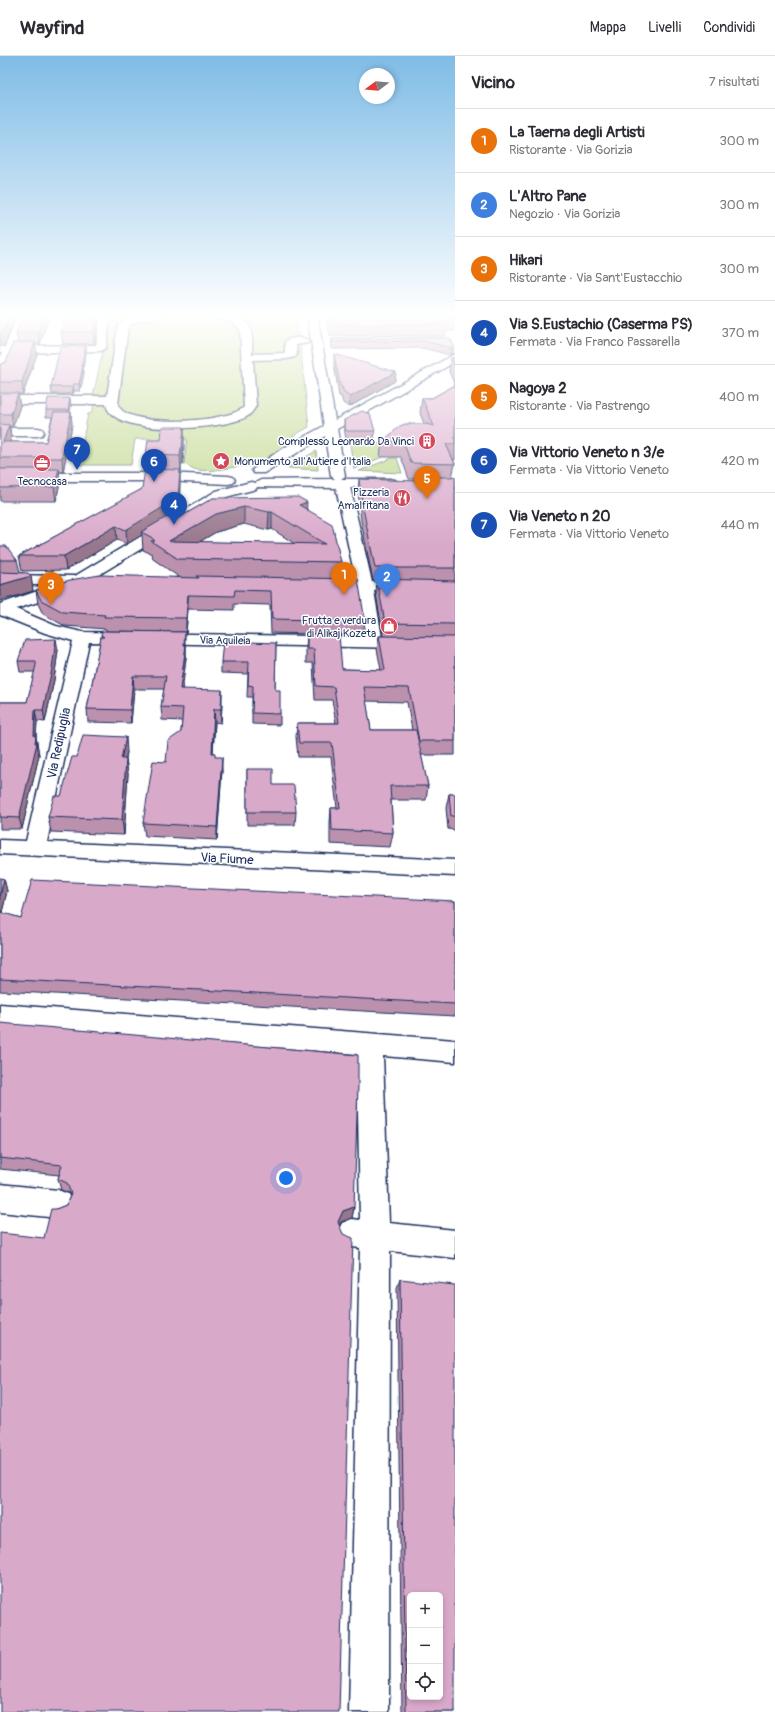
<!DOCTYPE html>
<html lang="it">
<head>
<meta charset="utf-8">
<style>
	body { margin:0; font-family:Pangolin,sans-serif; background:#f2f2f3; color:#2b2b33 }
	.controls { position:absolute; right:12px; bottom:12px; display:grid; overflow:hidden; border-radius:6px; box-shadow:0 2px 6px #0003 }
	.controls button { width:36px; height:36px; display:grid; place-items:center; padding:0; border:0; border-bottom:1px solid #e1e1e2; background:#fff; color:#2b2b33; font:20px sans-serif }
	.compass { position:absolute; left:359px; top:12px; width:36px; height:36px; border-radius:50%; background:#fff; box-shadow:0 2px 6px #0003; rotate:254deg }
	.you { position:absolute; left:286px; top:1122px; width:14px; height:14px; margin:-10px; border:3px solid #fff; border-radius:50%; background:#1a73e8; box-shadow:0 0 0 6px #1a73e833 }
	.badge { display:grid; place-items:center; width:26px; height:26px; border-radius:50%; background:#b45309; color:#fff; font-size:13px; font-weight:700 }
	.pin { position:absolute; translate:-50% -33px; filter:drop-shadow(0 1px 2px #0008) }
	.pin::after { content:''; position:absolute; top:21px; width:14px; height:12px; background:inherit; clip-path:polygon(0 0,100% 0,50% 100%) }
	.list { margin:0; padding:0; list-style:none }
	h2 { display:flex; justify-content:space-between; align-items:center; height:52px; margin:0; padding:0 16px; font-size:17px }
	h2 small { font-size:13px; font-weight:400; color:#7c7c81 }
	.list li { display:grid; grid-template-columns:26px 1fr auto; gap:12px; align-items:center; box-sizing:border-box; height:64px; padding:0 16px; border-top:1px solid #e1e1e2 }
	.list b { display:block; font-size:15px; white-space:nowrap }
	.list p { margin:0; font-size:13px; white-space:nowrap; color:#7c7c81 }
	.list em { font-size:13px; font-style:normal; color:#7c7c81 }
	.icon { flex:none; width:22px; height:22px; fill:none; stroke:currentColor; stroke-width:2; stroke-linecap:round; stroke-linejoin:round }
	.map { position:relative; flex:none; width:455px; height:1656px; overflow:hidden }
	header { display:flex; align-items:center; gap:24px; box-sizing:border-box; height:56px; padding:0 20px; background:#fff; border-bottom:1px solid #e1e1e2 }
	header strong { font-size:19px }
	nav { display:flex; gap:22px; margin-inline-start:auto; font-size:14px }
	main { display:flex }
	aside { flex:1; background:#fff }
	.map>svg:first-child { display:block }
</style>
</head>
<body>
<header>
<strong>Wayfind</strong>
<nav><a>Mappa</a><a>Livelli</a><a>Condividi</a></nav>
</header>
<main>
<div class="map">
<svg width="455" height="1656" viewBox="0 0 455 1656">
	<rect width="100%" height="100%" fill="#fff"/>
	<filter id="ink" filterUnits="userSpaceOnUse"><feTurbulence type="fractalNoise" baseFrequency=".025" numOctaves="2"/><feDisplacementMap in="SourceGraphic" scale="8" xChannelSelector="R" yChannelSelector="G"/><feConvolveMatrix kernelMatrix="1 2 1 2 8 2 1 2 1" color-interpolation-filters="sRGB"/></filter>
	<g filter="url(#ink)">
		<path fill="#c1d88d" stroke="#6e8476" d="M111 258H297L309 371 282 386 286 390 258 411C238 407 219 417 199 414 194 414 189 410 184 408L187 383H135L131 409H78L88 358 92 357 96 340H93Z
			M369 386 382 388 387 399 354 413 350 389Z
			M316 395 318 414 287 412Z
			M392 402H397L402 417 359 415Z"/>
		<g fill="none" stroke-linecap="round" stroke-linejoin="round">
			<defs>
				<path id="minor" d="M18 258H28L16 290 96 289 101 258H111L106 292 101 295 14 297 6 318 4 320 0 321V304L2 297H0V291H5Z
					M138 258H165C156 266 139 261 128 271L118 348C123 373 229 367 244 351L240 273 231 266 208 260 207 258C221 258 243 256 250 272 253 279 252 290 252 298L285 297V286C289 281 305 280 309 285L308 287 296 289 297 299 295 301 287 303 253 304 256 350C253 354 251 359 246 361 223 374 111 382 106 348H0V340H107L118 270 127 262Z
					M307 258H317L335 364 455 298V306L337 373 345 420 341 423H390L395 424 397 427 395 430 390 431H350L372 526 455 527V537L374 535 382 582 455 583V593L89 586 47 786 455 804V820L0 798V784L26 785 73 585 45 577 0 559V548L55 529H0V519L75 520 216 435 251 426 255 427 261 424 335 423 331 420 325 380 264 417H254L252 414 280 394 324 370ZM257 431 336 432 356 526 330 525 324 527 322 530 324 533 358 535 365 581 82 576 56 570 16 553 54 541 81 530 104 528 106 525 104 522 97 520 226 441 256 433Z
					M0 372H38L42 373 44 376 42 379 38 380H0Z
					M0 417H164L228 420 233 421 235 424 233 427 228 428 164 425H0Z
					M0 948 455 984V1006L383 1000 389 1167 455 1174V1202L390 1195 389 1656H349L360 1192 352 1191 342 1187 337 1177 342 1167 352 1163 360 1164 357 998 0 968Z
					M0 1128 58 1134 68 1138 72 1148 68 1158 58 1162 0 1156Z"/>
			</defs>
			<use href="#minor" stroke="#1b2f5e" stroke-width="3"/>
			<use href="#minor" fill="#fff" fill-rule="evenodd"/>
		</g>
		<path fill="#bb91ae" stroke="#1b2f5e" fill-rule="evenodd" d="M24 258H50L40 288H35L37 298 23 338H18L20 350 13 370H10L11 382 10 386H46L52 361H46V354L71 350 70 356H71L72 369 63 416H59L60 426 56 445H0V309L6 306 18 287 16 277Z
			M53 258H100L94 288H63L61 276 65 262Z
			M326 258H455V275H446L445 280H330Z
			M450 282 453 297 450 299 423 292 332 293 331 289 332 283Z
			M86 290V297L83 310 84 317 80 335H74L73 338H52L51 331Z
			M334 298 395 325 349 351 343 347 341 340H339L334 308Z
			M451 302H455V404H453L455 408 452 421H455V699H421L428 730 426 744H391L393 777 390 791 330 788V766L331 752H337L331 701H298L296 681 297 667H336L332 644H315L313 607H306V592L307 578 342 613 381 614 377 593 379 580H383L376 537 377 525H373L361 465 358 435 359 423 414 425V423H409L401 401H380L382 386 424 368 420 357 422 342H432L455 329 449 316ZM366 645 407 646 412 674H371Z
			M344 364 375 375 374 383H346L344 372Z
			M184 371V388L183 408H181V416H180V427L179 456 177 457 178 462 213 442 307 453 341 506 339 523 365 565 363 579 271 577 270 549 234 548V554L188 553 186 576 106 575V573L65 570 43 558 38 548 36 534 179 521 153 503 152 498 143 494 142 479 127 488 117 484 66 514 22 515 19 500 142 433 147 413 146 399 161 384ZM244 468 268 474 272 473 295 488 199 486 216 476Z
			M0 490 17 504 20 516 31 520 33 535 0 545Z
			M101 579 186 589V602L182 633 222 647 221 667 215 666 213 697 222 714 217 784 145 780 143 767 166 706 181 676 182 665 162 664 161 651 164 633H134L131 667 88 666 87 653 101 581Z
			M276 587 275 634 280 658V669L252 668V641H247L248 618 221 617V606Z
			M58 594 54 624 45 666 37 665 36 681 39 699 22 773H0V646H27L35 616H20L18 605Z
			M127 696 126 703 128 718 124 779 51 776 48 761 61 740 77 701Z
			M247 713 273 729 296 756 295 769H247Z
			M449 738H455V774L448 773 446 752Z
			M0 822 4 823 7 835 2 857 21 862 455 845V960L0 935Z
			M0 967 354 1151 352 1162 341 1166 44 1182 56 1153 66 1149 70 1140 69 1137 61 1134 58 1123 59 1119 0 1113Z
			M400 1223 455 1656H402L397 1232Z"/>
		<path fill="#98768d" stroke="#1b2f5e" d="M11 258H17L4 290 0 291V278Z
			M45 258H50L40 288 38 276Z
			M97 258H100L94 288 93 276Z
			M35 286 37 298 23 338 22 326Z
			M86 290V297L82 317 81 310Z
			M454 290 453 297 450 299 451 292Z
			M83 310 84 317 80 335 79 328Z
			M396 316 395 325 349 351 350 341Z
			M73 328 74 335 73 338 72 331Z
			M18 337 20 350 13 370 11 358Z
			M70 342 71 350 69 361 68 354Z
			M71 356 72 369 63 416 62 402Z
			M9 369 11 382 5 399 3 386Z
			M184 371V388L183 408 182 392Z
			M181 392V416L180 400Z
			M59 413 60 426 56 445 54 431Z
			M180 414V427L179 456 177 457 178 472 141 476 142 479 127 488 126 474Z
			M307 446 306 464 299 449Z
			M244 451V468L216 476 174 501 169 485 216 458Z
			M269 456H272V473L268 474Z
			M116 470 117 484 66 514 64 500Z
			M31 520 33 535 0 545V529Z
			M188 539V553L186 576V562Z
			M185 576V589H184Z
			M56 583 58 594 54 624 45 666 43 654Z
			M186 589V602L181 646 180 633Z
			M133 620 134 633 131 667 130 654Z
			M222 634V647L221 667V653Z
			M214 653 215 666 212 710V697Z
			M35 654 37 665 36 681 39 699 22 773 19 762 34 680Z
			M126 681 127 696 123 717 121 703Z
			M222 701V714L217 784V771Z
			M126 703 128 718 124 779 122 764Z
			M4 823 7 835 0 865V840Z
			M354 1151 352 1162 341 1166 336 1176 338 1166 343 1155Z"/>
		<path fill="#d9a9ca" stroke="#1b2f5e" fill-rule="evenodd" d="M0 258H11L2 278H0Z
			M24 258H45L38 276 16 277Z
			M66 258H97L93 276H61Z
			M329 258H455V264H445L447 268 331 269Z
			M450 282 454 290 451 292 424 285 332 286V283Z
			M35 286 22 326H0V309L6 306 13 287Z
			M86 290 81 310H83L79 328H73L72 331H51L60 291Z
			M334 298 396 316 350 341 344 337 342 331 340 330Z
			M451 302H455V310Z
			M455 329V388H446L455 408 411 407 403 385 382 386 400 370 405 368H426L434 370 422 342H432Z
			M0 337H18L11 358H0Z
			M48 342H70L68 354H46Z
			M362 355 370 358 375 375H346L344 364Z
			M54 356H71L62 402H0V368L9 369 3 386H46Z
			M162 371H184L182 392H181L180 400 146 399 148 384H161Z
			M0 413H59L54 431 0 432Z
			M145 413 180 414 178 442 126 474 116 470 64 500H19L142 433Z
			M414 421H455V512H375L363 452 359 423 416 425Z
			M298 441 307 446 299 449 332 468 341 506 178 503 151 485H155L151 481 141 476 177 455V463L213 442ZM244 451 269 456H272L325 488 169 485 216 458Z
			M0 490H6L17 504H0Z
			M0 516 28 517 31 520 0 529Z
			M100 519 199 522 196 520 358 523 365 565 272 563 271 535 235 534 234 540 188 539 186 562 104 561 105 559 63 556 41 544 36 534 70 524Z
			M377 523 455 525V568L385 567Z
			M102 575 185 576 184 589H186L180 633 222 634 221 653H214L212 697H215V701H222L217 771 143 767 153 705 166 706 168 685 181 676 183 652 161 651 166 620H133L130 654 87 653 101 581H104L101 579Z
			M307 578 339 579 342 613 385 614 379 580 455 581V685H419L409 632 364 631 371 674H416L428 730H390L393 777 332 774 331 752H340L332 687H299L297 667H339L334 631 316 630 314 593H307Z
			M56 583 52 613 43 654H35L34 680H36L35 687H37L19 762 0 761V646H27L36 609V605H18L25 584Z
			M223 585 276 587 275 634H280V658L252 657 253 630 248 629 249 606H221Z
			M83 679 126 681 121 703H126L122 764 48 761 54 740H61L72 701H77Z
			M247 713H273V729H294L296 756H247Z
			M449 738H455V760H451Z
			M0 822 4 823 0 840Z
			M32 824 455 845V948L0 923V856L21 862Z
			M0 967 358 999V1029L354 1151 343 1155 338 1166 343 1178 353 1182 339 1656H0V1177L44 1182 51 1153H56L66 1149 71 1138 67 1127 58 1123 62 1109 0 1102Z
			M400 1223 455 1229V1656H406ZM410 1539H440V1641H410Z"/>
	</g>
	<linearGradient id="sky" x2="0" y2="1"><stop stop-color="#7fbce6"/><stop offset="0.53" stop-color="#fff"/><stop offset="1" stop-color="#fff" stop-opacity="0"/></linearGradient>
	<rect width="455" height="490" fill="url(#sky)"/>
	<defs>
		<symbol id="building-disc" viewBox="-11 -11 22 22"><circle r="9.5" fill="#d1495b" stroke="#fff"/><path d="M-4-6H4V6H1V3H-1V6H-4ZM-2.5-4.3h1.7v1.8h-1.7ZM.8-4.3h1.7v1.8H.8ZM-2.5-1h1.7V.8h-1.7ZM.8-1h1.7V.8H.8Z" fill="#fff"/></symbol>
		<symbol id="sight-disc" viewBox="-11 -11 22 22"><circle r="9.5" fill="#d1495b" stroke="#fff"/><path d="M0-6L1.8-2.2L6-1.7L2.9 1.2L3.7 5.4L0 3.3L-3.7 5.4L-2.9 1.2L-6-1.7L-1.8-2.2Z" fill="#fff"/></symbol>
		<symbol id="office-disc" viewBox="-11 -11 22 22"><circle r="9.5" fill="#d1495b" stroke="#fff"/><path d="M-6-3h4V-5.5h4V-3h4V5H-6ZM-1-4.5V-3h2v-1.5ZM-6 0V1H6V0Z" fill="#fff"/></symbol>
		<symbol id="restaurant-disc" viewBox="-11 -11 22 22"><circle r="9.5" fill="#d1495b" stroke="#fff"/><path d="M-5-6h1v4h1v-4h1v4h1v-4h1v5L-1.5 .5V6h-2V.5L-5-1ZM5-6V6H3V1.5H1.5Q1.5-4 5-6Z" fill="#fff"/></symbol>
		<symbol id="shop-disc" viewBox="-11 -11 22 22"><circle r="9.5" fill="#d1495b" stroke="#fff"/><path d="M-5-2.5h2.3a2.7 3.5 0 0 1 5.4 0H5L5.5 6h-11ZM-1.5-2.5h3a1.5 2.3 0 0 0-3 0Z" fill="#fff"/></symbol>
	</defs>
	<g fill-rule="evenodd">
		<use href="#building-disc" x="417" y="375" width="20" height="20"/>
		<use href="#sight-disc" x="211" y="395" width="20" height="20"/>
		<use href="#office-disc" x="32" y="397" width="20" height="20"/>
		<use href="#restaurant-disc" x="392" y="432" width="20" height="20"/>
		<use href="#shop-disc" x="379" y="560" width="20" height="20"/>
	</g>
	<g text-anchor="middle" stroke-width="3" stroke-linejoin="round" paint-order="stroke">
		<g font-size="11" fill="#1b2f5e" stroke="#fff" text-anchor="end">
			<text x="414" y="389">Complesso Leonardo Da Vinci</text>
			<text x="234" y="409" text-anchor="start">Monumento all'Autiere d'Italia</text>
			<text x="42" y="429" text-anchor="middle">Tecnocasa</text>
			<text x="389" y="440">Pizzeria<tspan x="389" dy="13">Amalfitana</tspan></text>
			<text x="376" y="568">Frutta e verdura<tspan x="376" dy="13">di Alikaj Kozeta</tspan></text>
		</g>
		<g font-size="11" fill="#1b2f5e" stroke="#fff">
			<text transform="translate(225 584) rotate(1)" y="4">Via Aquileia</text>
		</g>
		<g font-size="13" fill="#1b2f5e" stroke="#fff">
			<text transform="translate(58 687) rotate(-78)" y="5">Via Redipuglia</text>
			<text transform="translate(227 802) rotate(3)" y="5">Via Fiume</text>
		</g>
	</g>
</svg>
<div class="controls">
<button>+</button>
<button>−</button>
<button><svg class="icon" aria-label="locate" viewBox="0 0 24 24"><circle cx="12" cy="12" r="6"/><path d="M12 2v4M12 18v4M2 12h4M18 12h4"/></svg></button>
</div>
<svg class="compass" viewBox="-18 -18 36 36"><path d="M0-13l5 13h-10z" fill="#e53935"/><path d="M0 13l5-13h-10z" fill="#7c7c81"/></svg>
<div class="you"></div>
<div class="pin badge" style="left:344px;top:539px;background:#e8710a">1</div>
<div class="pin badge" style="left:387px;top:541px;background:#3f7fe0">2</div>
<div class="pin badge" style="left:51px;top:549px;background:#e8710a">3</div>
<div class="pin badge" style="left:174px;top:469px;background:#1a4fb4">4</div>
<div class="pin badge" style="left:427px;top:443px;background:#e8710a">5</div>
<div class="pin badge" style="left:154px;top:426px;background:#1a4fb4">6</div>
<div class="pin badge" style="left:77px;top:414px;background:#1a4fb4">7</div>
</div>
<aside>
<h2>Vicino<small>7 risultati</small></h2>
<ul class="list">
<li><span class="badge" style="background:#e8710a">1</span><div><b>La Taerna degli Artisti</b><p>Ristorante · Via Gorizia</p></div><em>300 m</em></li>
<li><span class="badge" style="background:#3f7fe0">2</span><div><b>L'Altro Pane</b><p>Negozio · Via Gorizia</p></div><em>300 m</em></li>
<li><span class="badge" style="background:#e8710a">3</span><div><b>Hikari</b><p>Ristorante · Via Sant'Eustacchio</p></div><em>300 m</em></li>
<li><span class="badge" style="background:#1a4fb4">4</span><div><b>Via S.Eustachio (Caserma PS)</b><p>Fermata · Via Franco Passarella</p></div><em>370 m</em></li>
<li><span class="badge" style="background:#e8710a">5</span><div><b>Nagoya 2</b><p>Ristorante · Via Pastrengo</p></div><em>400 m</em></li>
<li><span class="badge" style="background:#1a4fb4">6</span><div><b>Via Vittorio Veneto n 3/e</b><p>Fermata · Via Vittorio Veneto</p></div><em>420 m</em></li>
<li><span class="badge" style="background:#1a4fb4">7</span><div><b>Via Veneto n 20</b><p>Fermata · Via Vittorio Veneto</p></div><em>440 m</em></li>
</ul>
</aside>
</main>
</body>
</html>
